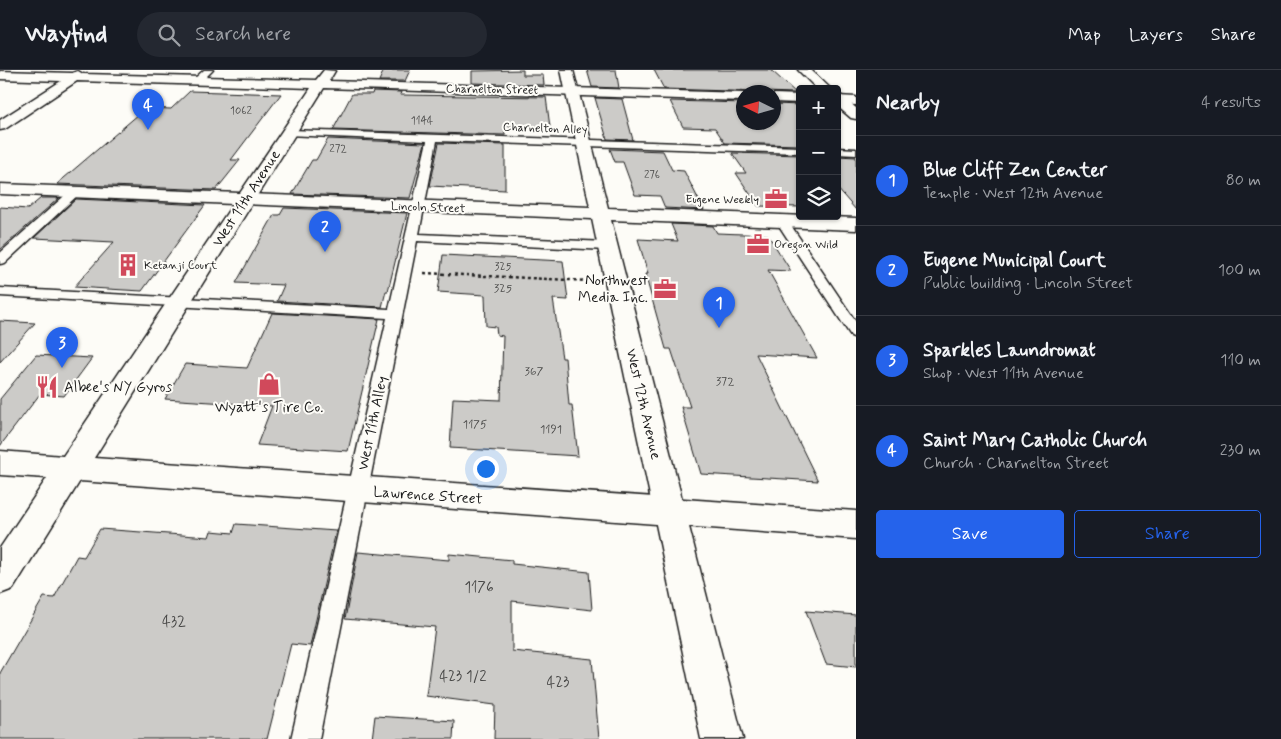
<!DOCTYPE html>
<html lang="en">
<head>
<meta charset="utf-8">
<style>
	body { margin:0; font-family:Mynerve,sans-serif; background:#242831; color:#f1f3f6 }
	.controls { position:absolute; right:15px; top:15px; display:grid; overflow:hidden; border-radius:5px; box-shadow:0 1px 4px #0004 }
	.controls button { width:45px; height:45px; display:grid; place-items:center; padding:0; border:0; border-bottom:1px solid #363941; background:#171b24; color:#f1f3f6; font:25px sans-serif }
	.compass { position:absolute; left:736px; top:15px; width:45px; height:45px; border-radius:50%; background:#171b24; box-shadow:0 1px 4px #0004; rotate:275deg }
	.you { position:absolute; left:485px; top:398px; width:18px; height:18px; margin:-12px; border:4px solid #fff; border-radius:50%; background:#1a73e8; box-shadow:0 0 0 8px #1a73e833 }
	.badge { display:grid; place-items:center; width:32px; height:32px; border-radius:50%; background:#2563eb; color:#fff; font-size:16px; font-weight:700 }
	.pin { position:absolute; translate:-50% -41px; filter:drop-shadow(0 1px 2px #0008) }
	.pin::after { content:''; position:absolute; top:26px; width:18px; height:15px; background:inherit; clip-path:polygon(0 0,100% 0,50% 100%) }
	.list { margin:0; padding:0; list-style:none }
	h2 { display:flex; justify-content:space-between; align-items:center; height:65px; margin:0; padding:0 20px; font-size:21px }
	h2 small { font-size:16px; font-weight:400; color:#9ea1a6 }
	.list li { display:grid; grid-template-columns:32px 1fr auto; gap:15px; align-items:center; box-sizing:border-box; height:90px; padding:0 20px; border-top:1px solid #363941 }
	.list b { display:block; font-size:19px; white-space:nowrap }
	.list p { margin:0; font-size:16px; white-space:nowrap; color:#9ea1a6 }
	.list em { font-size:16px; font-style:normal; color:#9ea1a6 }
	.actions { display:flex; gap:10px; padding:15px 20px }
	.actions a { flex:1; padding:11px 0; border:1px solid #2563eb; border-radius:5px; text-align:center; font-size:18px; color:#2563eb }
	.actions .main { background:#2563eb; color:#fff }
	.icon { flex:none; width:28px; height:28px; fill:none; stroke:currentColor; stroke-width:2; stroke-linecap:round; stroke-linejoin:round }
	.map { position:relative; flex:none; width:856px; height:669px; overflow:hidden }
	header { display:flex; align-items:center; gap:30px; box-sizing:border-box; height:70px; padding:0 25px; background:#171b24; border-bottom:1px solid #363941 }
	header strong { font-size:24px }
	nav { display:flex; gap:28px; margin-inline-start:auto; font-size:18px }
	.search { width:350px; height:45px; background:#242831; display:flex; align-items:center; gap:12px; box-sizing:border-box; padding:0 18px; border-radius:28px; color:#9ea1a6; font-size:19px }
	main { display:flex }
	aside { flex:1; background:#171b24 }
	.map>svg:first-child { display:block }
</style>
</head>
<body>
<header>
<strong>Wayfind</strong>
<div class="search"><svg class="icon" aria-label="search" viewBox="0 0 24 24"><circle cx="10" cy="10" r="6"/><path d="M15 15l6 6"/></svg>Search here</div>
<nav><a>Map</a><a>Layers</a><a>Share</a></nav>
</header>
<main>
<div class="map">
<svg width="856" height="669" viewBox="0 0 856 669">
	<rect width="100%" height="100%" fill="#fdfcf7"/>
	<filter id="ink" filterUnits="userSpaceOnUse"><feTurbulence type="fractalNoise" baseFrequency=".02" numOctaves="2"/><feDisplacementMap in="SourceGraphic" scale="10" xChannelSelector="R" yChannelSelector="G"/><feConvolveMatrix kernelMatrix="1 2 1 2 8 2 1 2 1" color-interpolation-filters="sRGB"/></filter>
	<g filter="url(#ink)">
		<path fill="#cccbc8" stroke="#1c1c1c" d="M384 0H410L405 11H379Z
			M523 0V5H543L544 15 472 13V1Z
			M587 0H616L619 18 592 17Z
			M654 0H771L796 23 664 19Z
			M190 21 281 24 231 90H240L216 120 57 114 146 38 171 39Z
			M373 21 401 22 400 25 546 27 550 57 505 56V65L333 60 352 24H372Z
			M595 28 622 29 633 70 607 69Z
			M670 31 744 33V52H774V34L800 35V75L725 73 715 58 683 57Z
			M328 69 425 73 410 128 292 124 312 90H316Z
			M439 73 505 75V120L430 116Z
			M610 79 663 81 672 100 684 101 704 140 665 138 660 126 635 125 623 92H615Z
			M732 83 800 85V137L758 136 736 103H746Z
			M837 86 856 87V140L837 118Z
			M41 128H59L0 180V137L28 139Z
			M76 129 205 135 142 221 74 217 114 172 34 168Z
			M284 138 407 143 388 221H386L382 237 277 231 284 215 236 213 274 145H280Z
			M671 154 713 156 717 163 768 165 791 201 768 200 817 288 756 284 818 411 701 404 681 337H690L671 279H666L645 204H648L638 169 678 171Z
			M443 185 563 191 568 230 553 229 562 288H565L569 335H572L578 386 450 378 453 328 501 330 503 266 497 265 496 257 486 256 485 225 438 222Z
			M272 243 379 249 348 381 257 375 272 336 165 329 185 294 247 298Z
			M0 251 35 253 0 292Z
			M36 285 92 288 64 326 40 324 0 376V329Z
			M236 454 336 461 310 576 291 574 267 669H0V603L44 527 54 528 77 486 84 487 100 459 209 467 211 461 233 463Z
			M358 482 449 490V484L512 490V494L589 502 592 540 512 531V581L592 589 599 669H494L495 635 426 626 435 557 345 549Z
			M806 541 856 545V597L826 594Z
			M375 646 454 651 453 669H372Z"/>
		<g fill="none" stroke-linecap="round" stroke-linejoin="round">
			<defs>
				<path id="lane" d="M204 0H213L200 13H194V9Z
					M289 60 800 77V83L437 71 419 164 607 172 613 176 607 180 417 171 319 669H291L387 248 0 226V218L389 239 427 71 286 65 284 63Z
					M837 78 856 79V85L837 84Z
					M75 119 79 120 81 122 79 124 5 193 0 194V183L71 120Z
					M782 147 786 148 856 252V268L851 266 776 151Z"/>
				<path id="street" d="M561 0H573L608 138 856 148V160L611 150 743 669H701L592 149 245 134 239 133 236 129 239 125 245 124 590 137Z
					M837 26 856 27V35L837 34Z"/>
				<path id="secondary" d="M324 0 335 1 329 11 744 23V31L324 18 94 388 856 441V469L80 411 13 519 0 524V478L47 408 0 405V381L63 386 233 134 0 124V114L240 123 311 18 77 11 5 59 0 60V50L61 11 0 9V1L72 3 78 1 83 4 316 10Z
					M798 0H811L831 19H817Z
					M774 24 800 25V33L774 32Z
					M837 25 842 26 856 38V49L851 48 837 36Z"/>
			</defs>
			<use href="#lane" stroke="#1c1c1c" stroke-width="3"/>
			<use href="#street" stroke="#1c1c1c" stroke-width="3"/>
			<use href="#secondary" stroke="#1c1c1c" stroke-width="3"/>
			<path stroke="#1c1c1c" stroke-width="2.5" stroke-dasharray="3 3" stroke-linecap="butt" d="M424 203 590 211"/>
			<use href="#lane" fill="#fdfcf7" fill-rule="evenodd"/>
			<use href="#street" fill="#fdfcf7" fill-rule="evenodd"/>
			<use href="#secondary" fill="#fdfcf7" fill-rule="evenodd"/>
		</g>
	</g>
	<defs>
		<symbol id="office-bare" viewBox="-9 -9 18 18"><path d="M-6-3h4V-5.5h4V-3h4V5H-6ZM-1-4.5V-3h2v-1.5ZM-6 0V1H6V0Z" fill="#d1495b" stroke="#fdfcf7" stroke-width="2.5" paint-order="stroke"/></symbol>
		<symbol id="building-bare" viewBox="-9 -9 18 18"><path d="M-4-6H4V6H1V3H-1V6H-4ZM-2.5-4.3h1.7v1.8h-1.7ZM.8-4.3h1.7v1.8H.8ZM-2.5-1h1.7V.8h-1.7ZM.8-1h1.7V.8H.8Z" fill="#d1495b" stroke="#fdfcf7" stroke-width="2.5" paint-order="stroke"/></symbol>
		<symbol id="shop-bare" viewBox="-9 -9 18 18"><path d="M-5-2.5h2.3a2.7 3.5 0 0 1 5.4 0H5L5.5 6h-11ZM-1.5-2.5h3a1.5 2.3 0 0 0-3 0Z" fill="#d1495b" stroke="#fdfcf7" stroke-width="2.5" paint-order="stroke"/></symbol>
		<symbol id="restaurant-bare" viewBox="-9 -9 18 18"><path d="M-5-6h1v4h1v-4h1v4h1v-4h1v5L-1.5 .5V6h-2V.5L-5-1ZM5-6V6H3V1.5H1.5Q1.5-4 5-6Z" fill="#d1495b" stroke="#fdfcf7" stroke-width="2.5" paint-order="stroke"/></symbol>
	</defs>
	<g fill-rule="evenodd">
		<use href="#office-bare" x="760" y="113" width="32" height="32"/>
		<use href="#office-bare" x="742" y="158" width="32" height="32"/>
		<use href="#building-bare" x="112" y="179" width="32" height="32"/>
		<use href="#office-bare" x="649" y="203" width="32" height="32"/>
		<use href="#shop-bare" x="253" y="298" width="32" height="32"/>
		<use href="#restaurant-bare" x="31" y="301" width="32" height="32"/>
	</g>
	<g text-anchor="middle" stroke-width="4" stroke-linejoin="round" paint-order="stroke">
		<g font-size="11" fill="#484847">
			<text x="241" y="44">1062</text>
			<text x="422" y="54">1144</text>
			<text x="338" y="82">272</text>
			<text x="652" y="108">276</text>
			<text x="503" y="200">325</text>
		</g>
		<g font-size="12" fill="#1c1c1c" stroke="#fdfcf7">
			<text transform="translate(492 19) rotate(1)" y="4">Charnelton Street</text>
			<text transform="translate(545 58) rotate(2)" y="4">Charnelton Alley</text>
			<text transform="translate(428 137) rotate(2)" y="4">Lincoln Street</text>
		</g>
		<g font-size="12" fill="#1c1c1c" stroke="#fdfcf7" text-anchor="start">
			<text x="759" y="133" text-anchor="end">Eugene Weekly</text>
			<text x="774" y="178">Oregon Wild</text>
			<text x="144" y="199">Ketanji Court</text>
		</g>
		<g font-size="12" fill="#484847">
			<text x="503" y="222">325</text>
			<text x="534" y="305">367</text>
			<text x="725" y="315">372</text>
			<text x="475" y="358">1175</text>
			<text x="551" y="363">1191</text>
		</g>
		<g font-size="15" fill="#1c1c1c" stroke="#fdfcf7">
			<text transform="translate(246 128) rotate(-57)" y="5">West 11th Avenue</text>
			<text transform="translate(644 334) rotate(77)" y="5">West 12th Avenue</text>
			<text transform="translate(372 353) rotate(-78)" y="5">West 11th Alley</text>
			<text transform="translate(428 425) rotate(4)" y="5">Lawrence Street</text>
		</g>
		<g font-size="15" fill="#1c1c1c" stroke="#fdfcf7" text-anchor="end">
			<text x="648" y="215">Northwest<tspan x="648" dy="17">Media Inc.</tspan></text>
			<text x="64" y="322" text-anchor="start">Albee's NY Gyros</text>
			<text x="269" y="342" text-anchor="middle">Wyatt's Tire Co.</text>
		</g>
		<g font-size="15" fill="#484847">
			<text x="479" y="522">1176</text>
			<text x="174" y="556">432</text>
			<text x="463" y="611">423 1/2</text>
			<text x="558" y="617">423</text>
		</g>
	</g>
</svg>
<div class="controls">
<button>+</button>
<button>−</button>
<button><svg class="icon" aria-label="layers" viewBox="0 0 24 24"><path d="M12 4l9 5-9 5-9-5zM3 14l9 5 9-5"/></svg></button>
</div>
<svg class="compass" viewBox="-18 -18 36 36"><path d="M0-13l5 13h-10z" fill="#e53935"/><path d="M0 13l5-13h-10z" fill="#9ea1a6"/></svg>
<div class="you"></div>
<div class="pin badge" style="left:719px;top:258px">1</div>
<div class="pin badge" style="left:325px;top:182px">2</div>
<div class="pin badge" style="left:62px;top:298px">3</div>
<div class="pin badge" style="left:148px;top:60px">4</div>
</div>
<aside>
<h2>Nearby<small>4 results</small></h2>
<ul class="list">
<li><span class="badge">1</span><div><b>Blue Cliff Zen Center</b><p>Temple · West 12th Avenue</p></div><em>80 m</em></li>
<li><span class="badge">2</span><div><b>Eugene Municipal Court</b><p>Public building · Lincoln Street</p></div><em>100 m</em></li>
<li><span class="badge">3</span><div><b>Sparkles Laundromat</b><p>Shop · West 11th Avenue</p></div><em>110 m</em></li>
<li><span class="badge">4</span><div><b>Saint Mary Catholic Church</b><p>Church · Charnelton Street</p></div><em>230 m</em></li>
</ul>
<div class="actions"><a class="main">Save</a><a>Share</a></div>
</aside>
</main>
</body>
</html>
